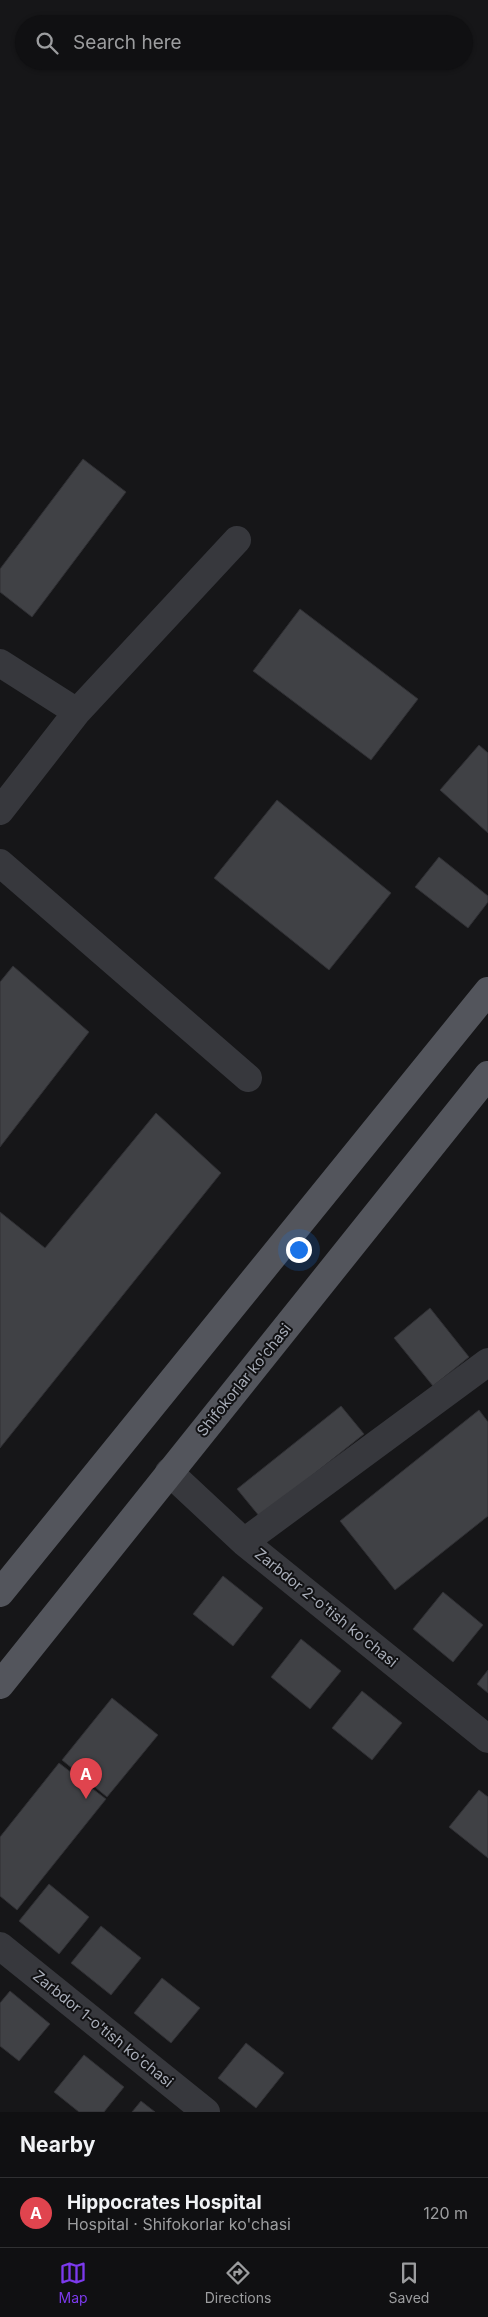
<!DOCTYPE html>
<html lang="en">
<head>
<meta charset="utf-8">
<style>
	body { margin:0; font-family:Inter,sans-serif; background:#19191b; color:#f1f3f6 }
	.you { position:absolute; left:298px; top:1249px; width:18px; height:18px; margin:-12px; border:4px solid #fff; border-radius:50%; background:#1a73e8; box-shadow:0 0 0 8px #1a73e833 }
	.badge { display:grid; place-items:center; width:32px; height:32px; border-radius:50%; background:#7c3aed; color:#fff; font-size:16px; font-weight:700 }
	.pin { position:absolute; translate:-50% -41px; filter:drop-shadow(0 1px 2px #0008) }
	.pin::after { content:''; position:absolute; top:26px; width:18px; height:15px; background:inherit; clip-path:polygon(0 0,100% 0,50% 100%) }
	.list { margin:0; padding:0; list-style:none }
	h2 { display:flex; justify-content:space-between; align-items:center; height:65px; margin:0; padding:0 20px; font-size:21px }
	h2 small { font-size:16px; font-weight:400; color:#9c9d9f }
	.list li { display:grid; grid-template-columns:32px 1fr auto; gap:15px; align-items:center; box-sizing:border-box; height:70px; padding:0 20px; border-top:1px solid #303032 }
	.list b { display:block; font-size:19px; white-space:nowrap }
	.list p { margin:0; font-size:16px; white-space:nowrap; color:#9c9d9f }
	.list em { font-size:16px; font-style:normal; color:#9c9d9f }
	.icon { flex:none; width:28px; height:28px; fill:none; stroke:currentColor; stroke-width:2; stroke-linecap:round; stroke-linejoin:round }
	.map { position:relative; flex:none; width:488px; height:2112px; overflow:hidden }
	.search { position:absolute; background:#101012; box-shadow:0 1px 4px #0004; left:15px; right:15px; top:15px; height:55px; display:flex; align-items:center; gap:12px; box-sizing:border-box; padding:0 18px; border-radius:28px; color:#9c9d9f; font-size:19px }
	.sheet { height:135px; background:#101012 }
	nav { display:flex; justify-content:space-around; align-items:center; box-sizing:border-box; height:70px; border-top:1px solid #303032; background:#101012; font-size:14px; color:#9c9d9f }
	nav a { display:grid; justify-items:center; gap:2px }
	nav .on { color:#7c3aed }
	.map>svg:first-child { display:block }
</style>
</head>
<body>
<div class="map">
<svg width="488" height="2112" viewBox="0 0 488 2112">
	<rect width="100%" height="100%" fill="#161618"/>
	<path fill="#404145" stroke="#303034" d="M83 459 126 492 32 617 0 592V569Z
		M300 609 418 699 371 760 253 671Z
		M479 745 488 753V833L440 790Z
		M277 800 391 893 329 970 214 878Z
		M439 857 488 896V902L468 928 415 887Z
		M13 966 89 1032 0 1147V982Z
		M156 1113 221 1173 0 1448V1212L45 1248Z
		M430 1308 469 1357 433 1386 394 1338Z
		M341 1406 364 1434 260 1517 237 1489Z
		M479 1410 488 1422V1516L395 1590 340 1521Z
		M223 1576 263 1608 233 1646 193 1614Z
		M443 1592 483 1625 453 1662 413 1629Z
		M301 1639 341 1671 310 1709 271 1677Z
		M488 1670V1693L477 1684Z
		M362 1691 402 1723 372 1760 332 1728Z
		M112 1698 158 1735 107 1797 62 1760Z
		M59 1763 106 1799 17 1910 0 1896V1837Z
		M479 1790 488 1797V1858L449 1827Z
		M49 1884 89 1917 59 1954 19 1921Z
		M101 1926 141 1958 111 1995 71 1963Z
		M162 1978 200 2008 171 2043 134 2013Z
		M10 1991 50 2024 19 2061 0 2046V2003Z
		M246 2043 284 2073 256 2108 218 2078Z
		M84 2055 124 2087 104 2112H79L54 2092Z
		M141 2101 155 2112H132Z"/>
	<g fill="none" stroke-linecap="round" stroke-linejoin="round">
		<path stroke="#37383d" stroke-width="28" d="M0 663 77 712
			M0 811 77 712 237 540
			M0 863 248 1078
			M169 1472 244 1542 488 1739
			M244 1542 488 1362
			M0 1946 206 2112"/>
		<path stroke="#53555c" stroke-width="28" d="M0 1593 488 991
			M0 1685 488 1075"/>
	</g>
	<g text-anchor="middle" stroke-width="4" stroke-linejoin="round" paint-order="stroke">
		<g font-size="15" fill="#a8adb8" stroke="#111113">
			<text transform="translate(244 1380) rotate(-51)" y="5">Shifokorlar ko'chasi</text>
			<text transform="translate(326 1608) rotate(39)" y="5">Zarbdor 2-o'tish ko'chasi</text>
			<text transform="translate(103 2029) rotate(39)" y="5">Zarbdor 1-o'tish ko'chasi</text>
		</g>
	</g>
</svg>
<div class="you"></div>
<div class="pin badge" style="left:86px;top:1799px;background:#e0444e">A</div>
<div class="search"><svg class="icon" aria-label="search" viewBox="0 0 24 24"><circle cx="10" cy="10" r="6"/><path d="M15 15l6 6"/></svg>Search here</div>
</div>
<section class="sheet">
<h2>Nearby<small></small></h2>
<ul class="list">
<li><span class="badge" style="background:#e0444e">A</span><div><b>Hippocrates Hospital</b><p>Hospital · Shifokorlar ko'chasi</p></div><em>120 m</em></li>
</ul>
</section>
<nav>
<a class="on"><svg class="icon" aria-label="map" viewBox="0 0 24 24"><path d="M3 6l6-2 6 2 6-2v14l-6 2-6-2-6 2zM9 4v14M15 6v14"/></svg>Map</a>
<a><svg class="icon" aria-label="directions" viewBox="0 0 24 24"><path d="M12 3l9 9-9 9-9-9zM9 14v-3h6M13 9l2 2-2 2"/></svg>Directions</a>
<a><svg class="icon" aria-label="saved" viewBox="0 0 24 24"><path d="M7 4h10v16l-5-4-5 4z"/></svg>Saved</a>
</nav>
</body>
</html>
